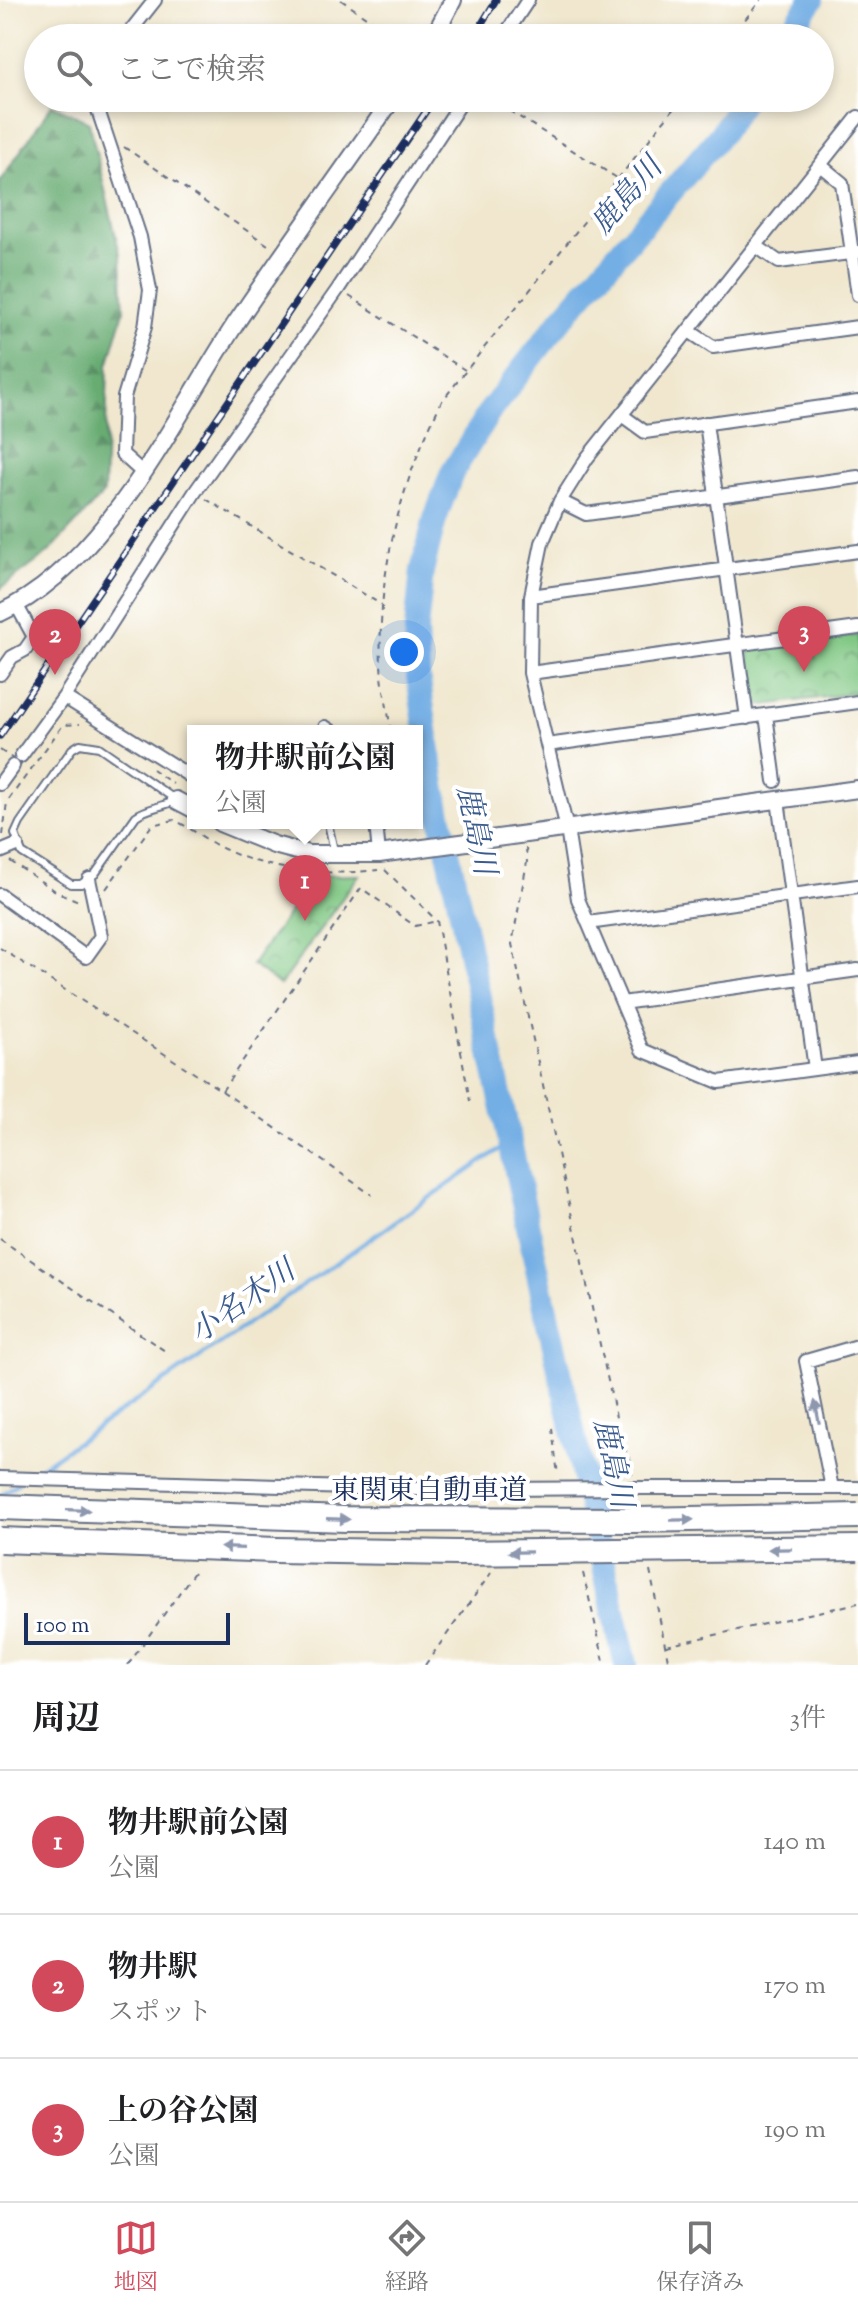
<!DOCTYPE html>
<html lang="ja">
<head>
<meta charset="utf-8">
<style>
	body { margin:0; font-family:"Sorts Mill Goudy","Noto Serif JP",serif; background:#f6f6f6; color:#202124 }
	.scale { position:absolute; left:24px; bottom:20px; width:206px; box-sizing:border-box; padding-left:8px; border:4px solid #1b2f5e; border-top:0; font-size:22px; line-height:28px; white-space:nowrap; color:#1b2f5e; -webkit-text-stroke:6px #fff; paint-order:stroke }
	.you { position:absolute; left:404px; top:652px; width:28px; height:28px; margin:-20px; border:6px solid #fff; border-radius:50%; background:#1a73e8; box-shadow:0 0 0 12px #1a73e833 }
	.badge { display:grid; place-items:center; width:52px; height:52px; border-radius:50%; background:#d1495b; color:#fff; font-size:26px; font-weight:700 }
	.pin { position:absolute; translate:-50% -66px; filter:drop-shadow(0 2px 4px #0008) }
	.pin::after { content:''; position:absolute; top:42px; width:28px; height:24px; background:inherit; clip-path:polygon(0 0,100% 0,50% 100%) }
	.popup { position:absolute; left:187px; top:725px; width:236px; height:104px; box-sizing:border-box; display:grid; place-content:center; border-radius:0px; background:#fff; filter:drop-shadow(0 2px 6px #0005); font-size:26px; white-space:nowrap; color:#757577 }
	.popup b { font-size:30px; color:#202124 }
	.popup::after { content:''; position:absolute; left:50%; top:100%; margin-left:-16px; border:16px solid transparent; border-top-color:#fff }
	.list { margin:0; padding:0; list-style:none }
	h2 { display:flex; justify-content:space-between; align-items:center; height:104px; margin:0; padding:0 32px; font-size:34px }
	h2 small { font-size:26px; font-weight:400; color:#757577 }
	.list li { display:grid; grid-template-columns:52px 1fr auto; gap:24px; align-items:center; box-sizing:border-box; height:144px; padding:0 32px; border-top:2px solid #e0e0e0 }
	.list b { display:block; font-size:30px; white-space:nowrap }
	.list p { margin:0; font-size:26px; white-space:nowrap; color:#757577 }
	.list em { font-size:26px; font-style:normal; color:#757577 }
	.icon { flex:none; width:44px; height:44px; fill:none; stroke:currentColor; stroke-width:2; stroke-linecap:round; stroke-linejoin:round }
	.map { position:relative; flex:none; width:858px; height:1665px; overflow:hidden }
	.search { position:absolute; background:#fff; box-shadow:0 4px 12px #0003; left:24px; right:24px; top:24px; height:88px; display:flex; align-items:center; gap:20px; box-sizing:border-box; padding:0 28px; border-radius:44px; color:#757577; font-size:30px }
	.sheet { height:536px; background:#fff }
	nav { display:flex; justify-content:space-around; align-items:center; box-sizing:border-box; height:112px; border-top:2px solid #e0e0e0; background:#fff; font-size:22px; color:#757577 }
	nav a { display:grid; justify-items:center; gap:4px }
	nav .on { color:#d1495b }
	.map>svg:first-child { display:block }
</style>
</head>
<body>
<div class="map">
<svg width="858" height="1665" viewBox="0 0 858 1665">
	<defs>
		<pattern id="forest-firs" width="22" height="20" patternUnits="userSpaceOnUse" patternTransform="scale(2)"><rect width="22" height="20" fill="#68ac72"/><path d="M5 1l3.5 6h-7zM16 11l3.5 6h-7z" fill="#558c61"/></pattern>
		<pattern id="park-crowns" width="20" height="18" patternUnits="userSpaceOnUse" patternTransform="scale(2)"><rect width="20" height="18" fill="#81c884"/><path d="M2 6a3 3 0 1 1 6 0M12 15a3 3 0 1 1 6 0" fill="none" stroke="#69a36f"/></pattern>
	</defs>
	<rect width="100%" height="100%" fill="#fff"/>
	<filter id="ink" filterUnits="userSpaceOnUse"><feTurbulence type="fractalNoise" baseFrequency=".0125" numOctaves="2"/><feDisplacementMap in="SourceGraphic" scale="16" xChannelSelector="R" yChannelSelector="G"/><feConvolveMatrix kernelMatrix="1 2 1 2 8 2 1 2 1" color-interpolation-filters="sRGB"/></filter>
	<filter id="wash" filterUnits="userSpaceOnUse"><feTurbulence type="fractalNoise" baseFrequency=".006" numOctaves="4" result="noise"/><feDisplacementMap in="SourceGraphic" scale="32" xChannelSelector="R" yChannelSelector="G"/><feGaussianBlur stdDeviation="1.8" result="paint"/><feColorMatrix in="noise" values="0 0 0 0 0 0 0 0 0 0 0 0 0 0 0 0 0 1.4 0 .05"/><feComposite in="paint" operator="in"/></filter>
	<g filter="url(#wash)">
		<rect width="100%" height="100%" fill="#f0e7ce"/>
		<path fill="url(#forest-firs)" stroke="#426e68" stroke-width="2" d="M52 105 89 122 121 258 124 311 108 365 104 493 48 553 0 589V181Z"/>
		<path fill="url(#park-crowns)" stroke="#4e7c71" stroke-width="2" d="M858 635V693L755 706 748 650Z
			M359 875 280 985 252 965 315 876Z"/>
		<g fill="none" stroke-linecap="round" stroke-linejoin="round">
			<path stroke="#73aee4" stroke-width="4" d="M28 1476 510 1142
				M0 1496 18 1483"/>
			<path stroke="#73aee4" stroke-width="24" d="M786 38 812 0
				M626 1665 545 1306 434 786 418 675 416 630 422 571 435 519 452 473 490 411 559 322 720 135 745 98"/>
		</g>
	</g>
	<g filter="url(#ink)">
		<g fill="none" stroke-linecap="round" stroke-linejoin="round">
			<defs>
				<path id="service" d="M80 744 99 747 176 800C163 807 147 808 136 816L95 874 81 884H71L22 853 15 834 20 823 72 749Z
					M328 823 334 851"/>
				<path id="minor" d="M125 38 155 0
					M503 38 528 0
					M94 98 140 237 150 290 145 327 124 397 122 454 142 472
					M858 117 587 458 560 501 542 543 531 596 530 673 567 829 578 899 642 1050 719 1082 858 1063
					M820 165 842 183 858 295
					M756 246 779 262 858 252
					M689 331 713 347 858 327
					M623 416 645 432 858 402
					M706 423 747 718
					M560 501 586 514 858 477
					M531 596 858 551
					M530 673 858 628
					M0 674 12 657 25 650 34 637 16 604
					M64 697 193 778
					M766 715 775 781
					M323 731 325 727 331 731
					M547 745 858 702
					M21 756 64 697 195 492 338 289 464 98
					M0 784 13 766
					M778 800 815 1069
					M376 823 379 854
					M0 852 17 845
					M0 895 86 957 101 936 89 879
					M588 923 858 886
					M622 1003 858 970
					M0 1478 387 1489H500
					M633 1488H858
					M832 1488 806 1361 858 1346"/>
				<path id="tertiary" d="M433 38 453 0
					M0 613C108 563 173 419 236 323 287 247 341 173 393 98
					M176 800 193 809
					M220 823 274 845 308 854H379L858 789"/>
			</defs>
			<use href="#service" stroke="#666f85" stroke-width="10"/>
			<use href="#minor" stroke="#666f85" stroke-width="16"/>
			<use href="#tertiary" stroke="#666f85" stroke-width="20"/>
			<path stroke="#666f85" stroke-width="2" stroke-dasharray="6 6" stroke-linecap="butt" d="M341 0 397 38
				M730 38 761 0
				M489 98 617 178
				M124 147 271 247
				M349 296 465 370
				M206 499 382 605
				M391 731C388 709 382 686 381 664 377 573 401 481 442 401L682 98
				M152 769 173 784
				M3 835 7 802 63 725 80 724
				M526 848 527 862 512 944 621 1440 631 1462 632 1474
				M10 861 57 892 81 902
				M385 870 437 921 470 1101
				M106 889 152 825 174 820C191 828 207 841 224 849 272 872 325 876 378 870
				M0 948 222 1091 372 1195
				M222 1091 361 888 415 926 437 921
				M0 1239 165 1351
				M552 1428 558 1475
				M650 1571 669 1665
				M583 1573 605 1665
				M666 1646 858 1603
				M128 1665 197 1568
				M425 1665 491 1573"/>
			<use href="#service" stroke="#fff" stroke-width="6"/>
			<use href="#minor" stroke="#fff" stroke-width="12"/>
			<use href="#tertiary" stroke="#fff" stroke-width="16"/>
			<defs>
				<path id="rail" d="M473 38 496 0
					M0 736 435 98"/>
			</defs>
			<use href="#rail" stroke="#1b2f5e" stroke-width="7"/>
			<use href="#rail" stroke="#fff" stroke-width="4" stroke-dasharray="12" stroke-linecap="butt"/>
			<defs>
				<path id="minor-bridge" d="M500 1489 633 1488"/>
				<path id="motorway-bridge" d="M0 1507 345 1519 635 1520 858 1516
					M0 1540 276 1550 457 1553 858 1548"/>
			</defs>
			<use href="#minor-bridge" stroke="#666f85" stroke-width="16" stroke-linecap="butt"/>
			<use href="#motorway-bridge" stroke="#666f85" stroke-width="28" stroke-linecap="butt"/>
			<path stroke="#666f85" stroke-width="2" stroke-dasharray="6 6" stroke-linecap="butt" d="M0 750 22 765"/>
			<use href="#minor-bridge" stroke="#fff" stroke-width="12"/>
			<use href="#motorway-bridge" stroke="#fff" stroke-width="24"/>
		</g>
		<defs><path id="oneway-solid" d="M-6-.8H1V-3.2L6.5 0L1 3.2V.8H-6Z" transform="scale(2)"/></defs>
		<g fill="#8d97ae">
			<use href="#oneway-solid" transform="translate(817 1412) rotate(-101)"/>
			<use href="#oneway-solid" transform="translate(78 1510) rotate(2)"/>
			<use href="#oneway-solid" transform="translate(338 1519) rotate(2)"/>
			<use href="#oneway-solid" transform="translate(682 1520) rotate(-1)"/>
			<use href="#oneway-solid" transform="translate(232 1548) rotate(-178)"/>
			<use href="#oneway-solid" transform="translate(780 1549) rotate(179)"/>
			<use href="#oneway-solid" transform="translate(520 1552) rotate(179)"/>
		</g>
	</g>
	<g text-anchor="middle" stroke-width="8" stroke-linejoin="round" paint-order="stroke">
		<g font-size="28" fill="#1b2f5e" stroke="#fff">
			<text x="429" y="1499">東関東自動車道</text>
		</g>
		<g font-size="30" font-style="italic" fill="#3a5b8d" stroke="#fff">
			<text transform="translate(626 195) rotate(-49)" y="10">鹿島川</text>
			<text transform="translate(477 830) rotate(78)" y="10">鹿島川</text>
			<text transform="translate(242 1301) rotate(-35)" y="10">小名木川</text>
			<text transform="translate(614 1463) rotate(78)" y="10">鹿島川</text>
		</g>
	</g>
</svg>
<div class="scale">100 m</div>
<div class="you"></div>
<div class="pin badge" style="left:305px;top:921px">1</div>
<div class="popup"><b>物井駅前公園</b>公園</div>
<div class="pin badge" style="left:55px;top:675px">2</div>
<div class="pin badge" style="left:804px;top:672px">3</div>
<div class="search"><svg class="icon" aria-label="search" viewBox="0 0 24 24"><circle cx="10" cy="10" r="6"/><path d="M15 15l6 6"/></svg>ここで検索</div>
</div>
<section class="sheet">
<h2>周辺<small>3件</small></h2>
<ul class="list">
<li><span class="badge">1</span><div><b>物井駅前公園</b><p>公園</p></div><em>140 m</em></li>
<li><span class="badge">2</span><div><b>物井駅</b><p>スポット</p></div><em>170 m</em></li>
<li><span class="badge">3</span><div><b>上の谷公園</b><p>公園</p></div><em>190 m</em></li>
</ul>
</section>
<nav>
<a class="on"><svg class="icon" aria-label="map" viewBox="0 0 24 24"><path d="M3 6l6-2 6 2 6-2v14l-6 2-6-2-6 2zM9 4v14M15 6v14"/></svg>地図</a>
<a><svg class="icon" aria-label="directions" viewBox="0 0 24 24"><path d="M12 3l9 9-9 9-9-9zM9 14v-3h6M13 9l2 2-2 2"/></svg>経路</a>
<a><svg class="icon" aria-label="saved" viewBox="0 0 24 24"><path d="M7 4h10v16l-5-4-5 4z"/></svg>保存済み</a>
</nav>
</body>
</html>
